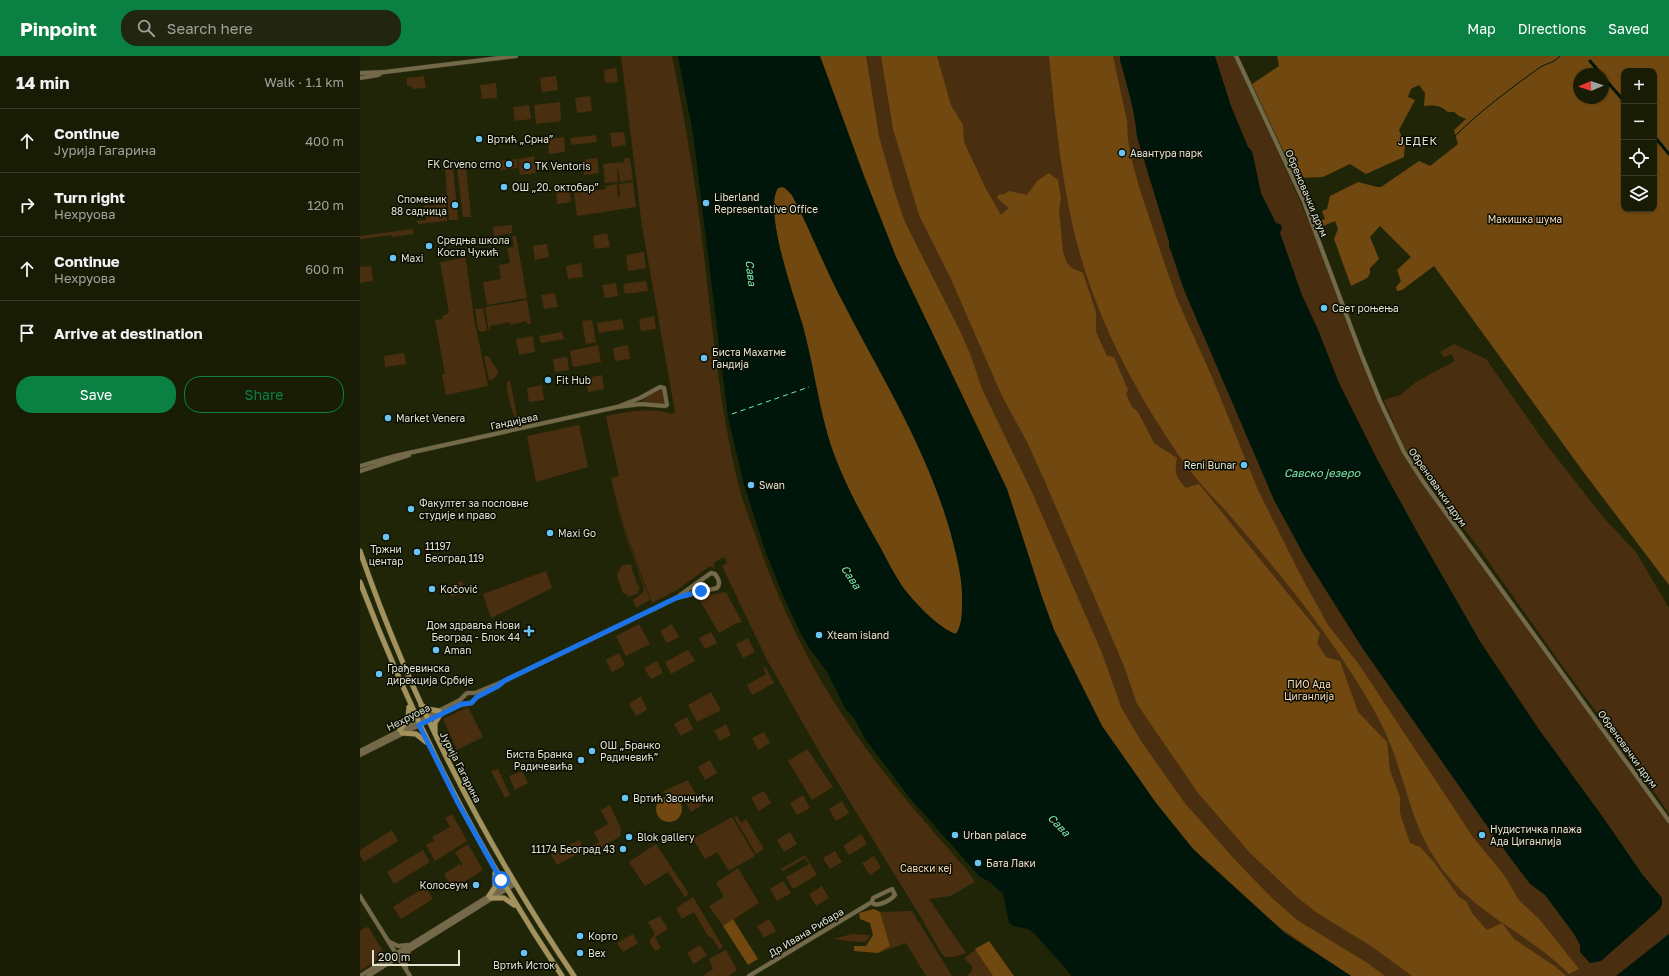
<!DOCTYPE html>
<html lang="en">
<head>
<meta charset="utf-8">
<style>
	body { margin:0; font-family:"Golos Text",sans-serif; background:#22250f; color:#f1f3f6 }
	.controls { position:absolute; right:12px; top:12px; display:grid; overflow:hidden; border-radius:8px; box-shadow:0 1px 3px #0004 }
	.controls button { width:36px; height:36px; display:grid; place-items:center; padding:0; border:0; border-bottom:1px solid #373a27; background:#191c05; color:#f1f3f6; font:20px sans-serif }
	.compass { position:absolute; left:1213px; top:12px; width:36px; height:36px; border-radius:50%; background:#191c05; box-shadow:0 1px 3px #0004; rotate:268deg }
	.scale { position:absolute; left:12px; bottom:10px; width:88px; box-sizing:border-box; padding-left:4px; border:2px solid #e1e4d3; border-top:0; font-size:11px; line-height:14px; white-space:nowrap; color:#e1e4d3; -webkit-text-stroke:3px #0b0d03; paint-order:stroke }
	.stop { position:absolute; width:12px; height:12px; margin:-9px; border:3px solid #1a73e8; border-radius:50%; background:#fff }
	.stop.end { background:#1a73e8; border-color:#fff; box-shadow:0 1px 4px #0008 }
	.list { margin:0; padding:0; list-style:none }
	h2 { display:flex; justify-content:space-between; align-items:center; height:52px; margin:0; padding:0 16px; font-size:17px }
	h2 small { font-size:13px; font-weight:400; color:#9fa19a }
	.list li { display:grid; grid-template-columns:26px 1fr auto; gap:12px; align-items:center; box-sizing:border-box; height:64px; padding:0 16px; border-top:1px solid #373a27 }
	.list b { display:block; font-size:15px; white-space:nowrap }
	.list p { margin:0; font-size:13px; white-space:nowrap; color:#9fa19a }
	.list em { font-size:13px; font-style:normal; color:#9fa19a }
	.actions { display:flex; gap:8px; padding:12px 16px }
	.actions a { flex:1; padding:9px 0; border:1px solid #0b8043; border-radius:16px; text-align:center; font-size:14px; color:#0b8043 }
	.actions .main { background:#0b8043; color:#fff }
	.icon { flex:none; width:22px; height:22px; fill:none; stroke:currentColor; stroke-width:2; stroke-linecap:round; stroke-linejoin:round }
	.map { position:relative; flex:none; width:1309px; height:920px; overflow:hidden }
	header { display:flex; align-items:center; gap:24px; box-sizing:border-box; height:56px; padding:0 20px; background:#0b8043; color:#fff }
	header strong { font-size:19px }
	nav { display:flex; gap:22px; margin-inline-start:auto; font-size:14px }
	.search { width:280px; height:36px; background:#22250f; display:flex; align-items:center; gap:10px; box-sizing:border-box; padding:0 14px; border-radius:16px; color:#9fa19a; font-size:15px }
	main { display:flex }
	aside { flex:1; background:#191c05 }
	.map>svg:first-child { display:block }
</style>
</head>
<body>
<header>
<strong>Pinpoint</strong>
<div class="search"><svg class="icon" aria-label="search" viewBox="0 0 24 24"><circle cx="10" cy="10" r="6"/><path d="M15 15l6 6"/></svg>Search here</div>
<nav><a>Map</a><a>Directions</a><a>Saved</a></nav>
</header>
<main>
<aside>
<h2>14 min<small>Walk · 1.1 km</small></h2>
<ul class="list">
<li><svg class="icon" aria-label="ahead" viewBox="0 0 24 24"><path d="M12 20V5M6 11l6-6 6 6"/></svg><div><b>Continue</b><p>Јурија Гагарина</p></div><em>400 m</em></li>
<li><svg class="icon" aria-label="right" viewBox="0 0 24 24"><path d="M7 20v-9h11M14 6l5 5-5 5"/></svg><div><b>Turn right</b><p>Нехруова</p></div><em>120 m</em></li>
<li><svg class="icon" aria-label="ahead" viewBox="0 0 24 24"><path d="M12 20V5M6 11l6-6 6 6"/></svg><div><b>Continue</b><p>Нехруова</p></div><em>600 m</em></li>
<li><svg class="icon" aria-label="arrive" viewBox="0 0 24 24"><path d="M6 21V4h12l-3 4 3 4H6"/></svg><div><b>Arrive at destination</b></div></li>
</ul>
<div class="actions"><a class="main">Save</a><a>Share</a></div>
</aside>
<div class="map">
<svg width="1309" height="920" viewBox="0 0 1309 920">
	<rect width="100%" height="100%" fill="#212507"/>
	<path fill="#492f0f" d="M261 0H312C323 55 333 111 340 167 351 254 357 341 378 427 382 444 389 461 395 478 417 542 446 605 484 661 520 716 564 765 607 814L615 826 590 840 569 843 606 897 594 901H585L581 897 562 863 461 699 407 604 362 510 367 507 364 501 354 507 355 508 353 510 355 513 350 510 317 534 292 547C277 506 260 464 251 422L259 420 246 361 247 360C269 355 290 351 312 358L315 356 282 170Z
		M443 0H874L935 134 956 183 999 300 1044 401 1309 768V920H956L734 697Z
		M256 12 258 26 245 27 244 14Z
		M64 20 66 32 52 33V30H47V22Z
		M196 20 198 34 182 36 180 22Z
		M136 27 137 42 122 43 120 29Z
		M230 40 232 55 217 57 215 42Z
		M200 46 201 65 176 68 174 49Z
		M169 49 171 63 155 65 153 51Z
		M264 76 266 89 252 91 250 77Z
		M236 79 237 86 211 89 210 82Z
		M204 81 205 96 189 98 188 83Z
		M174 100 176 117 160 119 158 103Z
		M237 102 239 117 224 119 222 104Z
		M270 102 273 124 260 126 258 113H257L258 126 245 127 243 108 264 106V103Z
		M157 103 158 112 140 114 139 105Z
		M106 111 111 161H103L97 112Z
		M85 113H93L98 162 97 164H90L89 163Z
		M273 126 276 151 217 160 214 137 246 133 245 130 257 128 258 141H260L259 128Z
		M209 132 211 146 197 148 196 133Z
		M85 139 87 165 58 168 57 165 65 164 67 161H65L63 150 79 149 73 140Z
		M152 169V177L134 180 133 171Z
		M53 173V178L32 181 31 179 0 183V180Z
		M247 177 250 191 235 193 233 180Z
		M152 180H156L167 242 127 249 123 226 141 223 139 209 150 207 147 192 154 191Z
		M187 188 189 201 175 204 173 190Z
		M284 196 286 212 268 215 266 199Z
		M105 197 114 262 128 330 86 339 82 319 85 318 75 264 82 263V260L89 257 80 206 103 202 102 199Z
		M221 207 223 221 208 223 206 210Z
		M11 210 13 225 0 227V211Z
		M286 225 288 235 265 238 263 228Z
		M256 227 258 240 245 242 242 229Z
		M195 237 198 251 184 253 181 239Z
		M167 244 171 268H167L166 265 151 269 150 266 130 270V274L129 275 125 251Z
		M123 252 127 274 122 276 118 274 115 253Z
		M294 260 296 273 281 275 279 263Z
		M262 263 264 273 239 277 237 267Z
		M232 264 236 286 226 288 222 265Z
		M202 276 204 283 181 287 179 280Z
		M173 280 175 296 159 299 156 283Z
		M1094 288 1126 303 1186 388 1243 461 1276 496 1309 552V758L1283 719 1201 608 1118 491 1057 411 1043 389 1024 344 1040 339 1056 326 1095 305 1091 298 1084 301 1080 296Z
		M238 289 241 306 213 311 210 295Z
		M268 289 270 303 255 305 253 292Z
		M44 297 46 308 25 311 24 300Z
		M128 300 138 315 137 319 132 324H129L124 301Z
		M207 301 209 314 195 316 193 303Z
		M242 319 244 333 228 336 226 322Z
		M150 324 157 361H155C150 353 151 343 147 337V326Z
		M182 329 184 344 169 346 167 332Z
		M299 333 303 335 305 347 303 348 283 347V342Z
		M219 369 228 411 176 426 167 380Z
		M254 440 272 496 290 544 276 552 273 544 283 537 284 532 266 481Z
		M269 508 273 510 271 511 278 530H280L278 537 268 541 267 538 263 537 257 520 261 510Z
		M186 515 192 532 131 562 123 538Z
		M102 525 106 536 91 541 87 531Z
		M366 536 382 566 377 567 359 577 338 541Z
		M279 568 290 588 266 600 256 580Z
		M312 568 319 581 307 587 300 575Z
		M351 576 357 587 345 593 339 582Z
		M388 582 395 596 383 602 376 588Z
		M328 594 335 605 311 618 305 606Z
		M259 597 265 609 252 616 246 604Z
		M297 605 303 617 291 623 284 612Z
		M405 610 414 627 392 639 387 629 406 618 404 614Z
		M351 636 361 654 337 666 328 649Z
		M281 640 287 654 276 660 269 648Z
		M108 651 123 681 97 694 83 663Z
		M327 661 333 673 321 680 314 668Z
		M366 668 371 679 360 685 354 675Z
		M404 676 410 687 398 694 392 682Z
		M447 693 473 731 452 744 428 705Z
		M350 704 357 717 345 724 338 711Z
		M138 713 150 739 145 742 131 715Z
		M162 715 168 727 155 734 149 720Z
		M328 724 342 749 331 756 323 742 302 736Z
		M404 735 411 747 399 755 391 742Z
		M443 739 450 752 437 759 430 747Z
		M482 745 489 757 476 765 469 753Z
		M250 749 262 775 260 776 261 780 223 801 221 798 239 786 234 776 248 768 241 754Z
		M92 758 107 785 75 805 66 789 73 785 75 786 72 781 90 771 85 762Z
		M377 760 381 767 386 763 404 793 396 798 374 761Z
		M372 761 395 800 369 815 357 796 345 803 333 783Z
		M32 774 38 785 4 806 0 799V794Z
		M430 776 437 788 424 796 417 784Z
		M501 778 507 788 489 799 483 790Z
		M219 784 225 794 197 809 191 799Z
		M108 788 123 814 93 833 84 818 100 808 102 810H103L95 796Z
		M296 788 329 838 325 841 308 816 285 830 269 806Z
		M63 794 70 806 34 828 27 816Z
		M475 795 482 806 470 813 463 802Z
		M445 799 457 819 433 833 426 821 449 808 445 802 423 815 421 813Z
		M514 800 521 812 510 819 502 807Z
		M378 812 399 847 363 870 349 850 364 841 356 827Z
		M423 825 431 837 417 845 410 833Z
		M462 830 469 842 456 850 449 838Z
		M65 831 73 843 41 863 33 851Z
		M333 841 363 891 359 893 353 883 348 880 334 856 322 863 316 852Z
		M552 855 592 920H566L546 887 518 897 530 890 520 856Z
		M300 860 308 873 295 881 301 892 295 895 289 885 295 878 288 866Z
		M409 863 416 875 404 882 397 870Z
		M6 871 9 872 25 899 0 915V875Z
		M273 878 278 887 263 896 257 887Z
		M492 878 510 879C509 881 508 883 506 885 501 888 480 883 473 883Z
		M340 889 347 899 334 908 327 897Z
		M617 893 633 920H607L612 915V910L604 902Z
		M366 894 377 914 368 920H343L353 913 349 903Z"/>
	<path fill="#704810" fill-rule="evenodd" d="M460 0H506L519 80 535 137 545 166 601 277 611 300 622 333 672 436 742 597 761 651 781 685 824 746 877 806 911 841 937 864 1006 906 1025 920H991L920 872 830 790 796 747 742 670 694 574 682 541 647 433 536 201 504 120Z
		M521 0H577L591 49 603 69 604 86 626 133 641 159 649 152 637 142 638 139 644 138 649 135 667 139 677 125 689 117 698 124 701 142 699 154 703 196 707 207 712 212 723 217 736 256V276L747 300 754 301 768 334 766 338 772 351 778 356 794 387 817 402C814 418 816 421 826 432L839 428 960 577 957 587 966 601 980 605 998 656 1027 686 1030 715 1040 741V757L1050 787 1060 791 1074 806 1099 841 1106 845 1112 857 1127 874 1142 867 1154 883 1196 911 1206 920H1052L1011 890 957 857 937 841 890 797 838 737 777 648 764 610 686 428 667 386 642 340 590 221 559 159 533 73Z
		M689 0H753L767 65 768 83 770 98 780 134 804 206 817 243 852 321 898 434 940 518 968 569 998 607 1113 781 1144 819 1159 844 1180 864 1219 913 1209 918C1172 880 1121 861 1087 819 1053 778 1049 736 1031 690 1021 664 1006 640 992 618 957 562 914 511 872 462 859 447 844 433 832 417 818 400 807 381 795 363 755 298 723 227 709 152 699 101 694 51 689 0Z
		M917 0H1309V529L1222 414 1074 210 1042 234 1037 235 1036 231 1041 225 1037 214 1051 201 1020 170 1010 181 1019 203 1010 212V218L1007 222 991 230 974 183 978 173 975 165 961 171 959 165 965 163 962 155 967 153 970 140 998 126 1017 131H1021L1059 105 1070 110 1098 88 1094 74 1106 63 1099 60 1094 56H1088C1080 49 1074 49 1064 50L1065 37 1059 29 1051 33 1048 41 1055 44 1039 74 1045 88 1044 101 1006 118 990 108 963 121 936 122 892 28 919 10ZM1264 15H1294V153H1264ZM1219 18H1243V42H1219Z
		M422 131 425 132 432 139C450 174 465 211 483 246 529 337 591 427 602 531 603 546 604 566 596 578 579 573 553 545 542 530 534 518 527 504 520 491 501 458 482 423 470 387 458 348 453 306 442 267 434 240 403 154 418 132Z
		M296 753a13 13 0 1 1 26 0a13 13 0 1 1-26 0Z
		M514 853 520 856 530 890 518 897 494 895V890H506L513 879 510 867 500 863 499 857Z
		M373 863 398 903 388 909 363 870Z
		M629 885 654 920H633L615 893Z"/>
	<path fill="#00160a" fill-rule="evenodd" d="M318 0H460L504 120 536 201 647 433 682 541 694 574 742 670 796 747 834 794 925 877 991 920H712L674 877 668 873 653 870 649 866 643 838 630 826 620 821 549 741 505 683 494 662 486 654 467 616 448 590 439 574 422 537 405 494 384 429 368 361 333 78ZM422 131 425 132 432 139C451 175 465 213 484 248 523 323 567 394 590 475 596 498 603 522 602 546 602 557 602 569 596 578 579 573 552 544 542 530 534 518 527 504 520 491 501 458 482 423 470 387 458 348 453 306 442 267 434 240 403 154 418 132Z
		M760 0H855L871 50 888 91 891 94 893 99 901 137 916 167 920 168 922 171 920 177 942 239 959 276 979 327 1018 405 1056 474 1121 587 1178 672 1245 764 1282 818 1302 842V848L1300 853 1241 905 1230 907 1220 896V889L1214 878 1185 839 1170 828 1134 780 1003 593 945 501 914 444 824 234 811 195 809 191V186L777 81C775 55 767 30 760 4Z
		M1309 878V920H1256Z"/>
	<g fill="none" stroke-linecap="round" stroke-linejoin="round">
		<path stroke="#00160a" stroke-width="1" d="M1095 80C1120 55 1150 33 1179 12 1186 7 1195 7 1200 0"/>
		<path stroke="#00160a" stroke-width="3" d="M1230 5 1241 18
			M1243 21 1264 45
			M1294 80 1309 98"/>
		<path stroke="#73f0b7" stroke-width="1" stroke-dasharray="5 4" stroke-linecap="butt" d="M372 358 449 331"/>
		<defs>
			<path id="tertiary" d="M876 0 944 146 1001 298 1020 345 1044 396 1062 424 1309 765
				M0 17 25 16 156 0
				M0 22 18 19 23 16
				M0 410 35 400 257 351 280 342 300 331 304 332 307 349 305 350 281 348 257 351
				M0 415 49 399
				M0 695 100 644 107 637H115L144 625 294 553 316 542 351 517 355 518C358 522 361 528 357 532L316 542
				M0 699 100 649 112 647 117 641 138 630 144 625
				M0 840 50 920
				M30 886 38 890 48 889
				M46 913 45 902 49 895
				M0 920 153 825
				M8 920 155 828
				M389 920 512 846 513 842 532 833 535 839C531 844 520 850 514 848L512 846"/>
			<path id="secondary" d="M0 495C52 646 125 788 214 920
				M0 526C54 668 118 794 202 920
				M61 649 68 653 79 655
				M40 674 48 662 49 651
				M42 677 56 678 66 686
				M75 677V667L80 659
				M129 840 135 831V817
				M131 842H144L154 849"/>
		</defs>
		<use href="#tertiary" stroke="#3c4024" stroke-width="5"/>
		<use href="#secondary" stroke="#3c4024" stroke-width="6"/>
		<use href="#tertiary" stroke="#746949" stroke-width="4"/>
		<use href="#secondary" stroke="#a3925d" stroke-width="5"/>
	</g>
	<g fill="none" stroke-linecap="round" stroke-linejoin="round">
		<path stroke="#1a73e8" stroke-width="5" d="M141 824 97 745 59 669 102 648 111 647 117 641 138 630 144 625 316 542 341 535"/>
	</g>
	<g fill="#68c4f0" stroke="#0b0d03" stroke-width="1.5">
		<circle cx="119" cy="83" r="4"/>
		<circle cx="762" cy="97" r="4"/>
		<circle cx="149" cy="108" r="4"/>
		<circle cx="167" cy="110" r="4"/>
		<circle cx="144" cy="131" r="4"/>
		<circle cx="346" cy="147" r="4"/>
		<circle cx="95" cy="149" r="4"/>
		<circle cx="69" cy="190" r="4"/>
		<circle cx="33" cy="202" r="4"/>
		<circle cx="964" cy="252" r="4"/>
		<circle cx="344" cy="302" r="4"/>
		<circle cx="188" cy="324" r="4"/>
		<circle cx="28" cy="362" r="4"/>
		<circle cx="884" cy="409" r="4"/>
		<circle cx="391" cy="429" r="4"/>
		<circle cx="51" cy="453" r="4"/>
		<circle cx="190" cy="477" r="4"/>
		<circle cx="26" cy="481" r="4"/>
		<circle cx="57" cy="496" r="4"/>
		<circle cx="72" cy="533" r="4"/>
		<path d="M167 569h4v4h4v4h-4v4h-4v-4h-4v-4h4z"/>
		<circle cx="459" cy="579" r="4"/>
		<circle cx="76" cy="594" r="4"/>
		<circle cx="19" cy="618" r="4"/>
		<circle cx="232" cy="695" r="4"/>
		<circle cx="221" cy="704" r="4"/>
		<circle cx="265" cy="742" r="4"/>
		<circle cx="595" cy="779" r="4"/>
		<circle cx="1122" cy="779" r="4"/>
		<circle cx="269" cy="781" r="4"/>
		<circle cx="263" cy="793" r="4"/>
		<circle cx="618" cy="807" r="4"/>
		<circle cx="116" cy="829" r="4"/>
		<circle cx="220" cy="880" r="4"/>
		<circle cx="164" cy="897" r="4"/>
		<circle cx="220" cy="897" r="4"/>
	</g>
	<g text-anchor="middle" stroke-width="3" stroke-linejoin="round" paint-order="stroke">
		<g font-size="10" fill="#e1e4d3" stroke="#0b0d03" text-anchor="start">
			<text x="127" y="87">Вртић „Срна”</text>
			<text x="770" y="101">Авантура парк</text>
			<text x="141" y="112" text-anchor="end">FK Crveno crno</text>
			<text x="175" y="114">TK Ventoris</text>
			<text x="152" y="135">ОШ „20. октобар”</text>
			<text x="354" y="145">Liberland<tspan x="354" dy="12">Representative Office</tspan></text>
			<text x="87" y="147" text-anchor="end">Споменик<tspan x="87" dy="12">88 садница</tspan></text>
			<text x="77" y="188">Средња школа<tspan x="77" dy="12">Коста Чукић</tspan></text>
			<text x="41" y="206">Maxi</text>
			<text x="972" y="256">Свет роњења</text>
			<text x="352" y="300">Биста Махатме<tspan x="352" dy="12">Гандија</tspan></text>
			<text x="196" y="328">Fit Hub</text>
			<text x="36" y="366">Market Venera</text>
			<text x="876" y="413" text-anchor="end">Reni Bunar</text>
			<text x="399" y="433">Swan</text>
			<text x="59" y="451">Факултет за пословне<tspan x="59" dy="12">студије и право</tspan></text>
			<text x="198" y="481">Maxi Go</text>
			<text x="65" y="494">11197<tspan x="65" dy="12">Београд 119</tspan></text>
			<text x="26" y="497" text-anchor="middle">Тржни<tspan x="26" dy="12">центар</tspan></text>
			<text x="80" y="537">Kočović</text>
			<text x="160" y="573" text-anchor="end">Дом здравља Нови<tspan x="160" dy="12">Београд - Блок 44</tspan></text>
			<text x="467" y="583">Xteam island</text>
			<text x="84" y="598">Aman</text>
			<text x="27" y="616">Грађевинска<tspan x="27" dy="12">дирекција Србије</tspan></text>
			<text x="240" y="693">ОШ „Бранко<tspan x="240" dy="12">Радичевић”</tspan></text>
			<text x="213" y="702" text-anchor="end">Биста Бранка<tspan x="213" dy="12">Радичевића</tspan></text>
			<text x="273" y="746">Вртић Звончићи</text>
			<text x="1130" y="777">Нудистичка плажа<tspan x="1130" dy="12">Ада Циганлија</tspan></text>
			<text x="603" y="783">Urban palace</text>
			<text x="277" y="785">Blok gallery</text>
			<text x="255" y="797" text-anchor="end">11174 Београд 43</text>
			<text x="626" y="811">Бата Лаки</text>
			<text x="108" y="833" text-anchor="end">Колосеум</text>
			<text x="228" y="884">Корто</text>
			<text x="228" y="901">Bex</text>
			<text x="164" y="913" text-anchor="middle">Вртић Исток</text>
		</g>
		<g font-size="10" fill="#e1e4d3" stroke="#0b0d03">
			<text transform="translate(947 137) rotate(67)" y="4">Обреновачки друм</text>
			<text transform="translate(154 365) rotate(-12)" y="4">Гандијева</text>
			<text transform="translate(1078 431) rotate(55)" y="4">Обреновачки друм</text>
			<text transform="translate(48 661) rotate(-27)" y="4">Нехруова</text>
			<text transform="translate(1268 693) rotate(54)" y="4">Обреновачки друм</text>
			<text transform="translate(101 711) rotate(63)" y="4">Јурија Гагарина</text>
			<text transform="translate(446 876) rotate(-31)" y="4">Др Ивана Рибара</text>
		</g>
		<g font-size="10" fill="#f7d8b7" stroke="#0b0d03">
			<text x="1165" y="167">Макишка шума</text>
			<text x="949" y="632">ПИО Ада<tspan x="949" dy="12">Циганлија</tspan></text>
			<text x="566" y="816">Савски кеј</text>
		</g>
		<g font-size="11" letter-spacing="1" fill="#e1e4d3" stroke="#0b0d03">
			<text x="1058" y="89">ЈЕДЕК</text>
		</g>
		<g font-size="11" font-style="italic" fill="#73f0b7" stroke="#0b0d03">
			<text transform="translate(391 217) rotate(83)" y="4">Сава</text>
			<text x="962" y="421">Савско језеро</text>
			<text transform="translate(491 521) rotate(56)" y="4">Сава</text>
			<text transform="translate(699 769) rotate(46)" y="4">Сава</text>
		</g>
	</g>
</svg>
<div class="controls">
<button>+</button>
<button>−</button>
<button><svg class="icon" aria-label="locate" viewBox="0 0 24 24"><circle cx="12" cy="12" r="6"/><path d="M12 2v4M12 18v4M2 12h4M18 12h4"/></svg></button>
<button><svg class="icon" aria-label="layers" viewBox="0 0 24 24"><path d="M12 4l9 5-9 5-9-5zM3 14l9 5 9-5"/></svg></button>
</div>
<svg class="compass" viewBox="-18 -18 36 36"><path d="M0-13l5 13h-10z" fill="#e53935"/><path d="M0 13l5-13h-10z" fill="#9fa19a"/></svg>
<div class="scale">200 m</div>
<div class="stop" style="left:141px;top:824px"></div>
<div class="stop end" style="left:341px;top:535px"></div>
</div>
</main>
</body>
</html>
